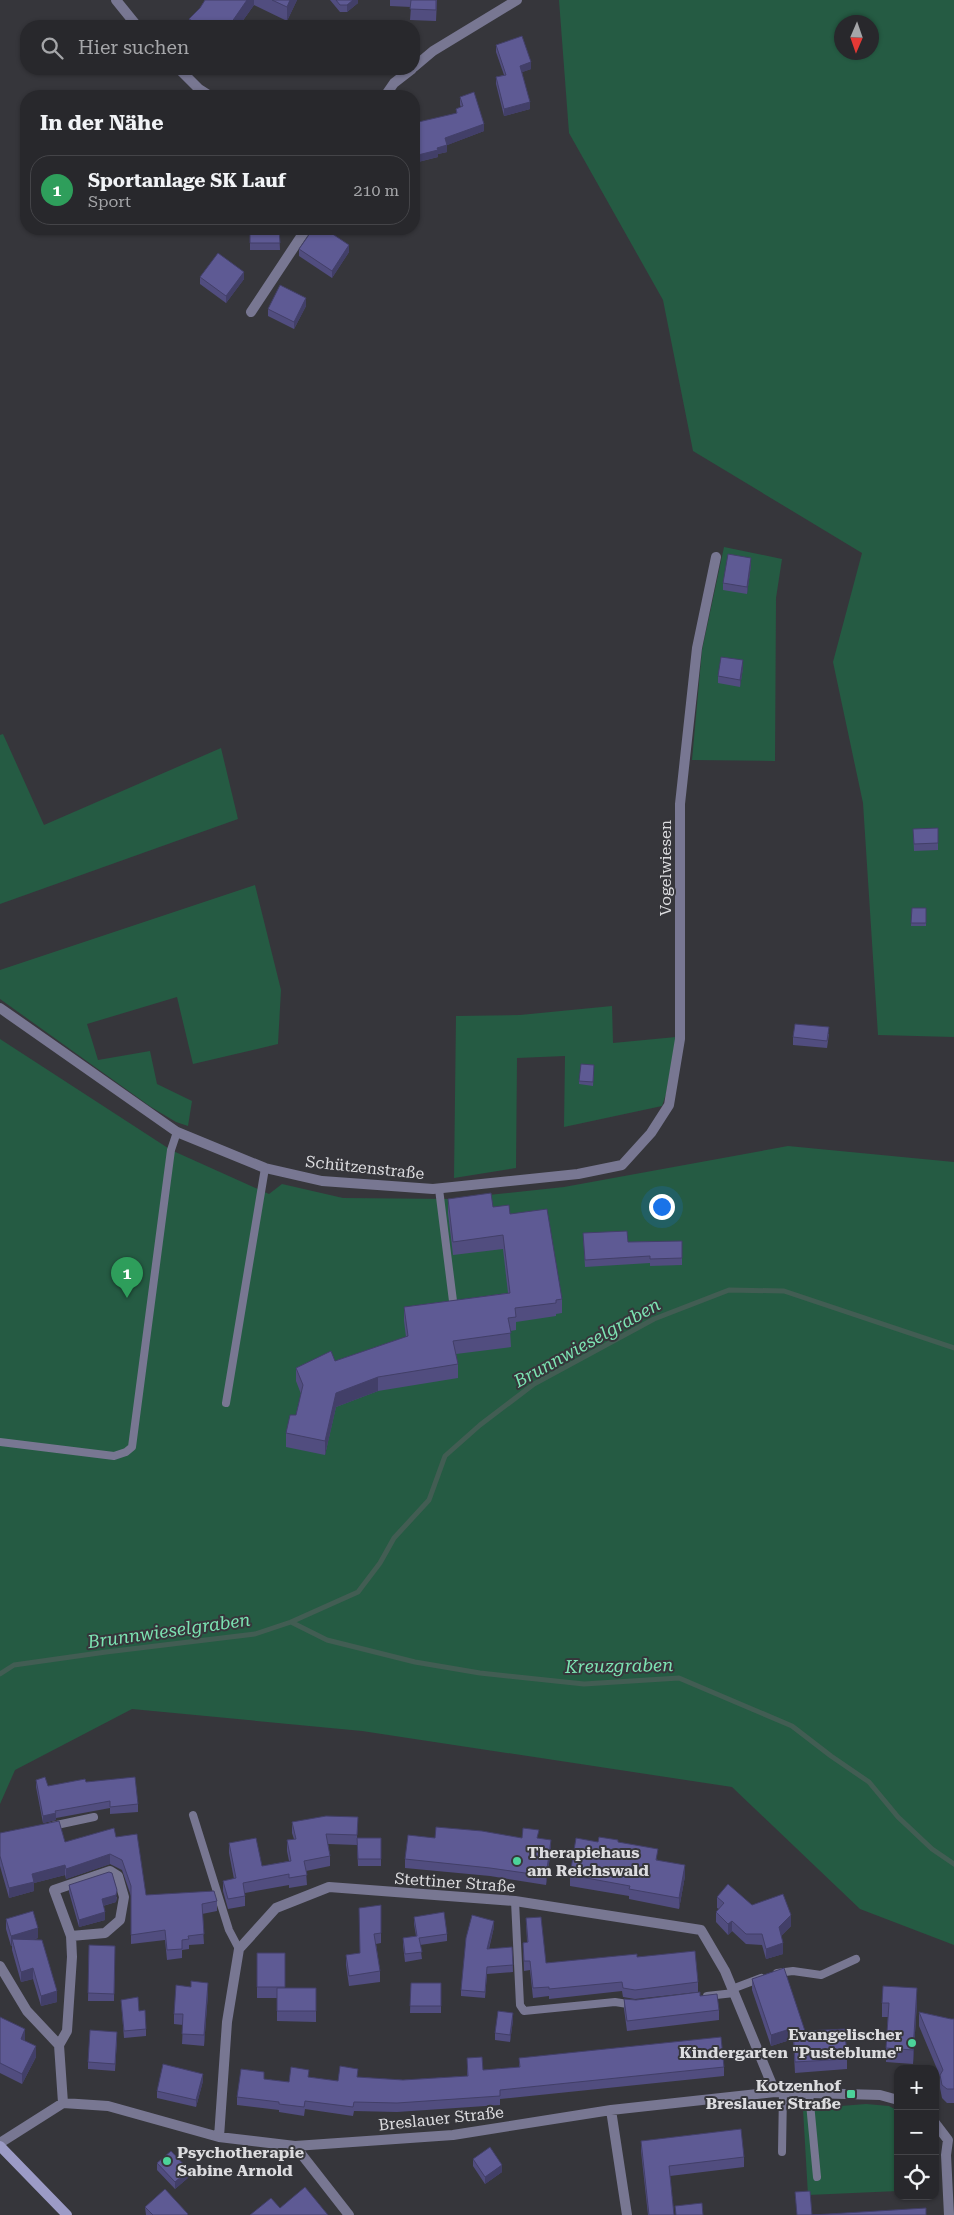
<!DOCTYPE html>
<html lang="de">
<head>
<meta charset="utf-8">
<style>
	body { margin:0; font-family:"Roboto Serif",serif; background:#343438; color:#f1f3f6 }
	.controls { position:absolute; right:15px; bottom:15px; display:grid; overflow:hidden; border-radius:10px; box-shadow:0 1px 4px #0004 }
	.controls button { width:45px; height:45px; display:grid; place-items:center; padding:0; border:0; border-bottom:1px solid #444448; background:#28282c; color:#f1f3f6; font:25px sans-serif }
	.compass { position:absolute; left:834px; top:15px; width:45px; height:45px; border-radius:50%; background:#28282c; box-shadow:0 1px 4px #0004; rotate:182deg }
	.you { position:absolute; left:661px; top:1206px; width:18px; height:18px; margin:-12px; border:4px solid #fff; border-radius:50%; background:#1a73e8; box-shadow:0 0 0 8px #1a73e833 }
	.badge { display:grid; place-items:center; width:32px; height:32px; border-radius:50%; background:#d6ab8b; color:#fff; font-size:16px; font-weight:700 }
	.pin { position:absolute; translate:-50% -41px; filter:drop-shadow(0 1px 2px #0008) }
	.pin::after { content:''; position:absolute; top:26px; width:18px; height:15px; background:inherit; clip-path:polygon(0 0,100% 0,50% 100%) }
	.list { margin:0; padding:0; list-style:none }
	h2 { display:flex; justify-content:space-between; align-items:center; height:65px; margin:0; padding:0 20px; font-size:21px }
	h2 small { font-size:16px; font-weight:400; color:#a5a6a9 }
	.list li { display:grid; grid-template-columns:32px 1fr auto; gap:15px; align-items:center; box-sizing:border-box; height:70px; margin:0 10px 10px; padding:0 10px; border:1px solid #444448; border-radius:20px }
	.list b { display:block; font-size:19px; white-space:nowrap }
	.list p { margin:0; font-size:16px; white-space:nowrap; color:#a5a6a9 }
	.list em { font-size:16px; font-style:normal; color:#a5a6a9 }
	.icon { flex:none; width:28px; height:28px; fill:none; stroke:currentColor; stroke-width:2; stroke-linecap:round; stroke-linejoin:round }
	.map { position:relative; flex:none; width:954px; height:2215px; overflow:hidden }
	.search { position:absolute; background:#28282c; box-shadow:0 1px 4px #0004; left:20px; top:20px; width:400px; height:55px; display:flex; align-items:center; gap:12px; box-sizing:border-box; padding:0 18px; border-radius:20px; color:#a5a6a9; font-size:19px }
	.panel { position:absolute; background:#28282c; box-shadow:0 1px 4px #0004; left:20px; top:90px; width:400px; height:145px; border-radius:20px }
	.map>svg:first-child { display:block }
</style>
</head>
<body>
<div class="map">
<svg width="954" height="2215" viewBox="0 0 954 2215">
	<rect width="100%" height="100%" fill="#36363b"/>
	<path fill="#255b43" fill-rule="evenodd" d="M559 0H954V1037L878 1035 863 803 833 662 862 553 693 451 663 300 569 133ZM842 22H872V52H842Z
		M724 547 782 559 776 598 775 761 692 760 702 650Z
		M3 734 44 825 221 748 238 819 0 904V735Z
		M255 885 281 990 278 1044 193 1064 177 997 87 1024 98 1060 150 1051 157 1084 192 1101 188 1126 176 1122 151 1107 0 999V970Z
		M612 1006 613 1043 676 1037 666 1094 662 1106 564 1127 565 1056 517 1058 516 1168 454 1178 456 1016 520 1015Z
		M0 1039 171 1150 269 1194 282 1184 343 1198 450 1199 564 1187 788 1146 954 1162V1945L860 1909 732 1787 362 1731 132 1709 15 1770 0 1804Z
		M866 2104 889 2106 898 2111V2191L808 2195 803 2109Z
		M935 2150 939 2189H935Z"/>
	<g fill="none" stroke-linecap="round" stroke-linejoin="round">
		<path stroke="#425d53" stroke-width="5" d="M291 1622 327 1640 415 1662 480 1673 584 1684 679 1678 792 1726 831 1756 869 1782 898 1817 932 1849 954 1864
			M0 1674 14 1665 106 1652 255 1634 291 1622 358 1592 380 1563 394 1538 429 1500 445 1456 480 1425 534 1384 654 1319 729 1290 784 1291 954 1348"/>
		<path stroke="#787792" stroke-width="8" d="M439 1189 453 1301
			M226 1403 265 1168
			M0 1442 114 1456 126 1452 132 1447 171 1150 177 1132
			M193 1815 229 1930 239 1949
			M52 1826 94 1817
			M515 1901 520 2005 524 2011 615 2002 634 2005
			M777 1973 793 1971 821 1975 856 1959
			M732 1989 761 1978
			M707 1996 734 1993
			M809 2093 817 2177
			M782 2152 783 2092"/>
		<path stroke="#787792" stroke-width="10" d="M116 0 137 26
			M414 67 433 51 517 0
			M179 69 199 89 210 96
			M385 96 394 83 412 69
			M251 312 306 229
			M0 1008 177 1132 265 1168 322 1181 433 1189 578 1174 622 1165 651 1133 669 1105 680 1039V804L697 648 716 557
			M0 1966 27 2011 59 2045 63 2103
			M59 2045 67 2031 72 1957 71 1936 54 1890 110 1871 118 1876 124 1897 120 1920 105 1933 71 1936
			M611 2110 627 2215
			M935 2123 948 2140
			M219 2137 227 2022 239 1949 276 1908 329 1887 515 1901 701 1930 725 1971 775 2092
			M948 2140 946 2155 949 2215
			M0 2143 63 2103 108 2106 219 2137 295 2146 453 2135 611 2110 775 2092 880 2095 898 2100
			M295 2146 349 2215"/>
		<path stroke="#9c9bc6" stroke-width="10" d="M0 2146 67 2215"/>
	</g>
	<path fill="#514d7f" d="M205 0H297L287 21 254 5 239 26H189V19L200 8Z
		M330 0H358V3L347 12H340Z
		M390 0H437L436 21 410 20 411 7 390 6Z
		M496 45 531 69 522 72 530 109 504 116 496 84V77L504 75 496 52Z
		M460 97 484 131 447 145V152L438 154V157L414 163 456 113V109L461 107 460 105Z
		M250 229H279L280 250H250Z
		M299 249 349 252 332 278 299 256Z
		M200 277 244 279 226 303 200 284Z
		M306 306 294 329 268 316V309Z
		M751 565 747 594 723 590V583Z
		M743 668 740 687 718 683V676Z
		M938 828V850L914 851 913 829Z
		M912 908H926V926H911Z
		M829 1034 827 1048 793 1045V1037Z
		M594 1065 593 1086 579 1084V1081Z
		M448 1199 493 1207 510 1214 562 1299V1313L556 1314V1316L516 1322V1330L510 1331 511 1347 456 1354 458 1364V1378L378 1391 336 1407 325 1455 286 1447V1433L296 1415 301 1394 296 1381V1368L335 1361 406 1337 404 1321V1307L508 1293 503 1249 453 1255 448 1213Z
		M583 1233 628 1242 682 1241V1265L650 1266V1263L585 1267Z
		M36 1780 48 1786 86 1782 138 1804V1812L110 1814V1808L56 1818V1820L43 1823 36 1787Z
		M358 1817 357 1838H381V1866H358L357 1845 328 1844 330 1856V1866L306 1871 307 1885 289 1888V1885L245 1893V1906L228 1909 223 1891V1881L234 1879 229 1853V1843L262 1866 289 1861 287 1851V1840L294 1839 292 1833V1822Z
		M0 1833 65 1842 116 1837 146 1895 217 1901V1911L202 1914 204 1944 189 1945V1949L182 1950V1958L167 1960 165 1940 131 1944V1896L122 1870 110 1864 66 1879 65 1875 34 1883V1891L9 1898 0 1866Z
		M435 1838H539L551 1849 546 1885 490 1876 405 1868V1859Z
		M598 1842H618L658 1860 685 1876 679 1909 629 1899V1896L570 1886V1875Z
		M69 1885 117 1897 116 1902 103 1906 105 1920 79 1927 69 1892Z
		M717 1897 752 1905 791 1926 781 1936 783 1954 766 1959 762 1945 746 1944 732 1931 728 1935 716 1922V1912L719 1909 717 1908Z
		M381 1905V1943L376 1944 380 1971V1982L349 1986 346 1965V1955L360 1953Z
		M414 1917 447 1934V1941L420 1945 422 1959 405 1962 403 1945V1938L416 1936 414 1924Z
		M526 1918 546 1963 637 1957 698 1982V1992L635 1999 623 1997 622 1991 549 1999V1996L533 1998 530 1970 524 1971 523 1943 527 1942Z
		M6 1919 38 1938 32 1940 57 2002 41 2006 33 1979 21 1982 12 1950V1946H11L6 1929Z
		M494 1927 489 1949 512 1947 513 1972 487 1974 485 1998 461 1996V1990Z
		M89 1945 115 1946 114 2001H88Z
		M257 1953 285 1988H316V2022L277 2021V1998H257Z
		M752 1979 805 2031 847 2059V2069L795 2073 793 2039 771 2046 752 1990Z
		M411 1983H441V2013H410Z
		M208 1993 204 2046 182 2044 183 2025 174 2024V2014Z
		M700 1996 719 2010V2020L627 2031 624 2009V1999L636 2000Z
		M121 2000 139 2011 146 2029V2036L124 2038Z
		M917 2002 913 2064 886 2062V2048L888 2017H882V2003Z
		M919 2012 951 2019H954V2103H947L942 2098 940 2088V2076L919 2026Z
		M0 2017 25 2040V2041L36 2057 22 2084 0 2073Z
		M513 2020 510 2042 495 2040V2033Z
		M117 2039 115 2071 88 2069V2062Z
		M467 2058 483 2070 519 2067V2058L724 2067V2076L500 2099V2105L397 2112 354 2111 353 2116 305 2109 304 2116 279 2112V2110L237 2105V2097L264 2079 289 2082 309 2077 338 2081 358 2077 403 2080 467 2076Z
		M203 2081 196 2107 157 2098V2091Z
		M641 2141 744 2157V2167L670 2176 674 2215H648L641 2151Z
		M473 2159 502 2172 485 2184 473 2166Z
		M157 2163 189 2177 175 2189 157 2170Z
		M145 2207 188 2215H146Z"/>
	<path fill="#423f68" d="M247 0H254V5L239 26H229Z
		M290 0H297L287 21V7Z
		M353 0H358V3L347 12V5Z
		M531 62V69L520 73V66Z
		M530 102V109L504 116V109Z
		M484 124V131L445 146V138Z
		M447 145V152L438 154V157L414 163V156L437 148Z
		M349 245V252L332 278V271Z
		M244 272V279L226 303V296Z
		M306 298V306L294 329V322Z
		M751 558V565L747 594V587Z
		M743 660V668L740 687V680Z
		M378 1377V1391L336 1407 325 1455V1441L336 1393Z
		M56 1813V1820L43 1823V1816Z
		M551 1840V1849L546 1885V1876Z
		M110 1854V1864L66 1879V1869Z
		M65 1865V1875L34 1883V1891L9 1898V1888L32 1874Z
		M685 1865V1876L679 1909V1898Z
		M117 1890 116 1902 102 1906V1899Z
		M105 1912V1920L79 1927V1920Z
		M791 1915V1926L779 1938V1927Z
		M494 1921V1927L487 1955V1949Z
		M732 1921V1931L728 1935V1924Z
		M38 1928V1938L14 1945 12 1939V1946H11V1936Z
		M783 1943V1954L766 1959V1949Z
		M33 1968V1979L21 1982V1972Z
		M208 1983V1993L204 2046V2035Z
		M917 1988V2002L913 2064V2050Z
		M57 1991V2002L41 2006V1996Z
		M513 2013V2020L510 2042V2035Z
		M793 2028V2039L771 2046V2035Z
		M25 2029V2040L21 2049V2039Z
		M36 2046V2057L22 2084V2074Z
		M203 2074V2081L196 2107V2100Z
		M502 2165V2172L485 2184V2177Z
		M189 2170V2177L175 2189V2182Z"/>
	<path fill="#5e5a94" stroke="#423f68" d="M205 0H247L229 26H201L189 19 200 8Z
		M272 0H290L287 7Z
		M336 0H353L347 5H340Z
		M411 0H436V10L410 9Z
		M522 36 531 62 520 66 530 102 504 109 496 77 506 75 496 45Z
		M474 92 484 124 445 138 447 145 437 148 438 150 414 156V123L457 113 456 109 463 106 460 97Z
		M250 229H279L280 243H250Z
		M313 229H325L349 245 332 271 299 249Z
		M218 253 244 272 226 296 200 277Z
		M280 285 306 298 294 322 268 309Z
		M728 554 751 558 747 587 723 583Z
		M721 657 743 660 740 680 718 676Z
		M938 828V843L914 844 913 829Z
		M912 908H926V923H911Z
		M795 1024 829 1027 827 1041 793 1037Z
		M581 1064 594 1065 593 1082 579 1081Z
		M491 1193 493 1207 509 1205 510 1214 547 1209 562 1299 556 1300V1303L515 1308 516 1317 508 1318 511 1333 453 1341 458 1364 378 1377 336 1393 325 1441 286 1433 290 1415H296L303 1385 296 1368 331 1351 335 1361 408 1336 404 1307 510 1293 503 1235 453 1242 448 1199Z
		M627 1231 628 1242 682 1241V1258L650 1259V1256L585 1260 583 1233Z
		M45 1777 48 1786 85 1779 86 1782 135 1777 138 1804 110 1807V1801L55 1811 56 1813 43 1816 36 1780Z
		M326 1816 358 1817 357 1835 326 1834 330 1856 304 1861 307 1875 289 1878V1874L243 1883 245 1896 228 1899 223 1881 236 1878 229 1843 256 1838 262 1866 291 1861 287 1840 296 1839 292 1822Z
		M59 1821 65 1842 114 1828 116 1837 137 1834 146 1895 214 1891 217 1901 202 1904 204 1934 188 1936 189 1939 182 1940V1949L167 1950 165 1930 131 1935V1886L122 1860 110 1854 66 1869 65 1865 32 1874 34 1882 9 1888 0 1856V1833Z
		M436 1827 482 1831 522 1838 523 1828 539 1830 537 1838 551 1840 546 1876 490 1868 405 1859 408 1835 435 1838Z
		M599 1837 618 1840V1842L658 1849 656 1860 685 1865 679 1898 629 1889 630 1886 570 1875 576 1838 598 1842Z
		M357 1838H381V1859H358Z
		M109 1872 112 1873 117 1890 116 1895 102 1899 105 1912 79 1920 69 1885Z
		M728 1884 752 1905 783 1894 791 1915 779 1927 783 1943 766 1949 762 1934H746L732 1921 728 1924 716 1912 724 1903 717 1897Z
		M381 1905V1933L374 1934 380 1971 349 1976 346 1955 360 1953 359 1908Z
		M33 1911 38 1928 11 1936 6 1919Z
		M444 1912 447 1934 419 1938 422 1952 405 1954 403 1938 417 1936 414 1917Z
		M472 1915 494 1921 487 1949 512 1947 513 1965 487 1967 485 1992 461 1990 466 1938Z
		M541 1917 546 1963 637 1954V1957L695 1951 698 1982 635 1990 623 1988 622 1982 549 1989V1987L533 1988 530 1961H524L523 1943 528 1942 526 1918Z
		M12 1939 42 1940 57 1991 41 1996 33 1968 21 1972Z
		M89 1945 115 1946 114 1994 88 1993Z
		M257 1953H285V1987H257Z
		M784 1968 805 2031 845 2029 847 2059 795 2062 793 2028 771 2035 752 1979Z
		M191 1981 208 1983 204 2035 182 2034 183 2014H174L176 1985 191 1987Z
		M411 1983H441V2006H410Z
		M883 1986 917 1988 913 2050 886 2048 889 2003H882Z
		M277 1988H316V2011H277Z
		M700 1992V1996L717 1994 719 2010 627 2021 624 1999 636 2000Z
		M138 1997 139 2011 145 2010 146 2029 124 2031 121 2000Z
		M498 2011 513 2013 510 2035 495 2033Z
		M919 2012 951 2019H954V2089H947L942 2085 940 2075 943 2070Z
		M0 2017 25 2029 21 2039 36 2046 22 2074 0 2063Z
		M90 2030 117 2032 115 2064 88 2062Z
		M721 2037 724 2067 500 2090V2096L397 2103 354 2102 353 2107 305 2101 304 2107 279 2104V2102L237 2097 241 2069 264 2072V2079L289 2082 291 2067 309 2070 308 2077 338 2081 340 2066 358 2069 357 2077 403 2080 468 2076 467 2058 482 2057 483 2070 520 2067 519 2058Z
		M163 2064 203 2074 196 2100 157 2091Z
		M741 2129 744 2157 669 2166 674 2215H649L641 2141Z
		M490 2147 502 2165 485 2177 473 2159Z
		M171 2151 189 2170 175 2182 157 2163Z
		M305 2187 328 2215H250L271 2198 280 2208Z
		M165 2189 188 2214 187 2215H153L145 2207Z
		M810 2191 812 2215 926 2208V2215H797L795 2192Z
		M702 2203 703 2215H676L675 2206Z"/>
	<g fill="#4cd39a" stroke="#36363b" stroke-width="2">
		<circle cx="517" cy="1861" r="5"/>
		<circle cx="912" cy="2043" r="5"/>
		<rect x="846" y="2089" width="10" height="10" rx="2.5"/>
		<circle cx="167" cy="2161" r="5"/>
	</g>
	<g text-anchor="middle" stroke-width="4" stroke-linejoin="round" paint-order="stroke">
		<g font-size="16" fill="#dcdcdf" stroke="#36363b">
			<text transform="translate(665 868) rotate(-90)" y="6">Vogelwiesen</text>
			<text transform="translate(365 1167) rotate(6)" y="6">Schützenstraße</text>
			<text transform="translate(455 1882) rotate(4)" y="6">Stettiner Straße</text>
			<text transform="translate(441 2118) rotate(-6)" y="6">Breslauer Straße</text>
		</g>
		<g font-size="16" font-weight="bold" fill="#dcdcdf" stroke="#36363b" text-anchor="start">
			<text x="527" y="1858">Therapiehaus<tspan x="527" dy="18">am Reichswald</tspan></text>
			<text x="902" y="2040" text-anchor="end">Evangelischer<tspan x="902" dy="18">Kindergarten "Pusteblume"</tspan></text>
			<text x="841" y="2091" text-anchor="end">Kotzenhof<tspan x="841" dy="18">Breslauer Straße</tspan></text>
			<text x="177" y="2158">Psychotherapie<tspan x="177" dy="18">Sabine Arnold</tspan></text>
		</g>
		<g font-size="18" font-style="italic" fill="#7ce3b2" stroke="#36363b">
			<text transform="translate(587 1343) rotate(-29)" y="6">Brunnwieselgraben</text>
			<text transform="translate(169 1631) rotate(-8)" y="6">Brunnwieselgraben</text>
			<text transform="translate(619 1666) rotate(-1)" y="6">Kreuzgraben</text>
		</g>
	</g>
</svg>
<div class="controls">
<button>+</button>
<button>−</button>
<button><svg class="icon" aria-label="locate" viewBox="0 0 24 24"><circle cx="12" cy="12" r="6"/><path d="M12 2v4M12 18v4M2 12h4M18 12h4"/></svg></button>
</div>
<svg class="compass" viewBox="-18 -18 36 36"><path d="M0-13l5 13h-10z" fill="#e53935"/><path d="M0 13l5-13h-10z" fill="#a5a6a9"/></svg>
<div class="you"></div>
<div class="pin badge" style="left:127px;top:1298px;background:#2e9e5b">1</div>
<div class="search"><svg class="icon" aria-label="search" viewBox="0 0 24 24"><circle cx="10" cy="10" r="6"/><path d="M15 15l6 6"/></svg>Hier suchen</div>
<section class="panel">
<h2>In der Nähe<small></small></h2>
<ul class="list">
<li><span class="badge" style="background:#2e9e5b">1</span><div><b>Sportanlage SK Lauf</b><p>Sport</p></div><em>210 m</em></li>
</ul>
</section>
</div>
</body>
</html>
